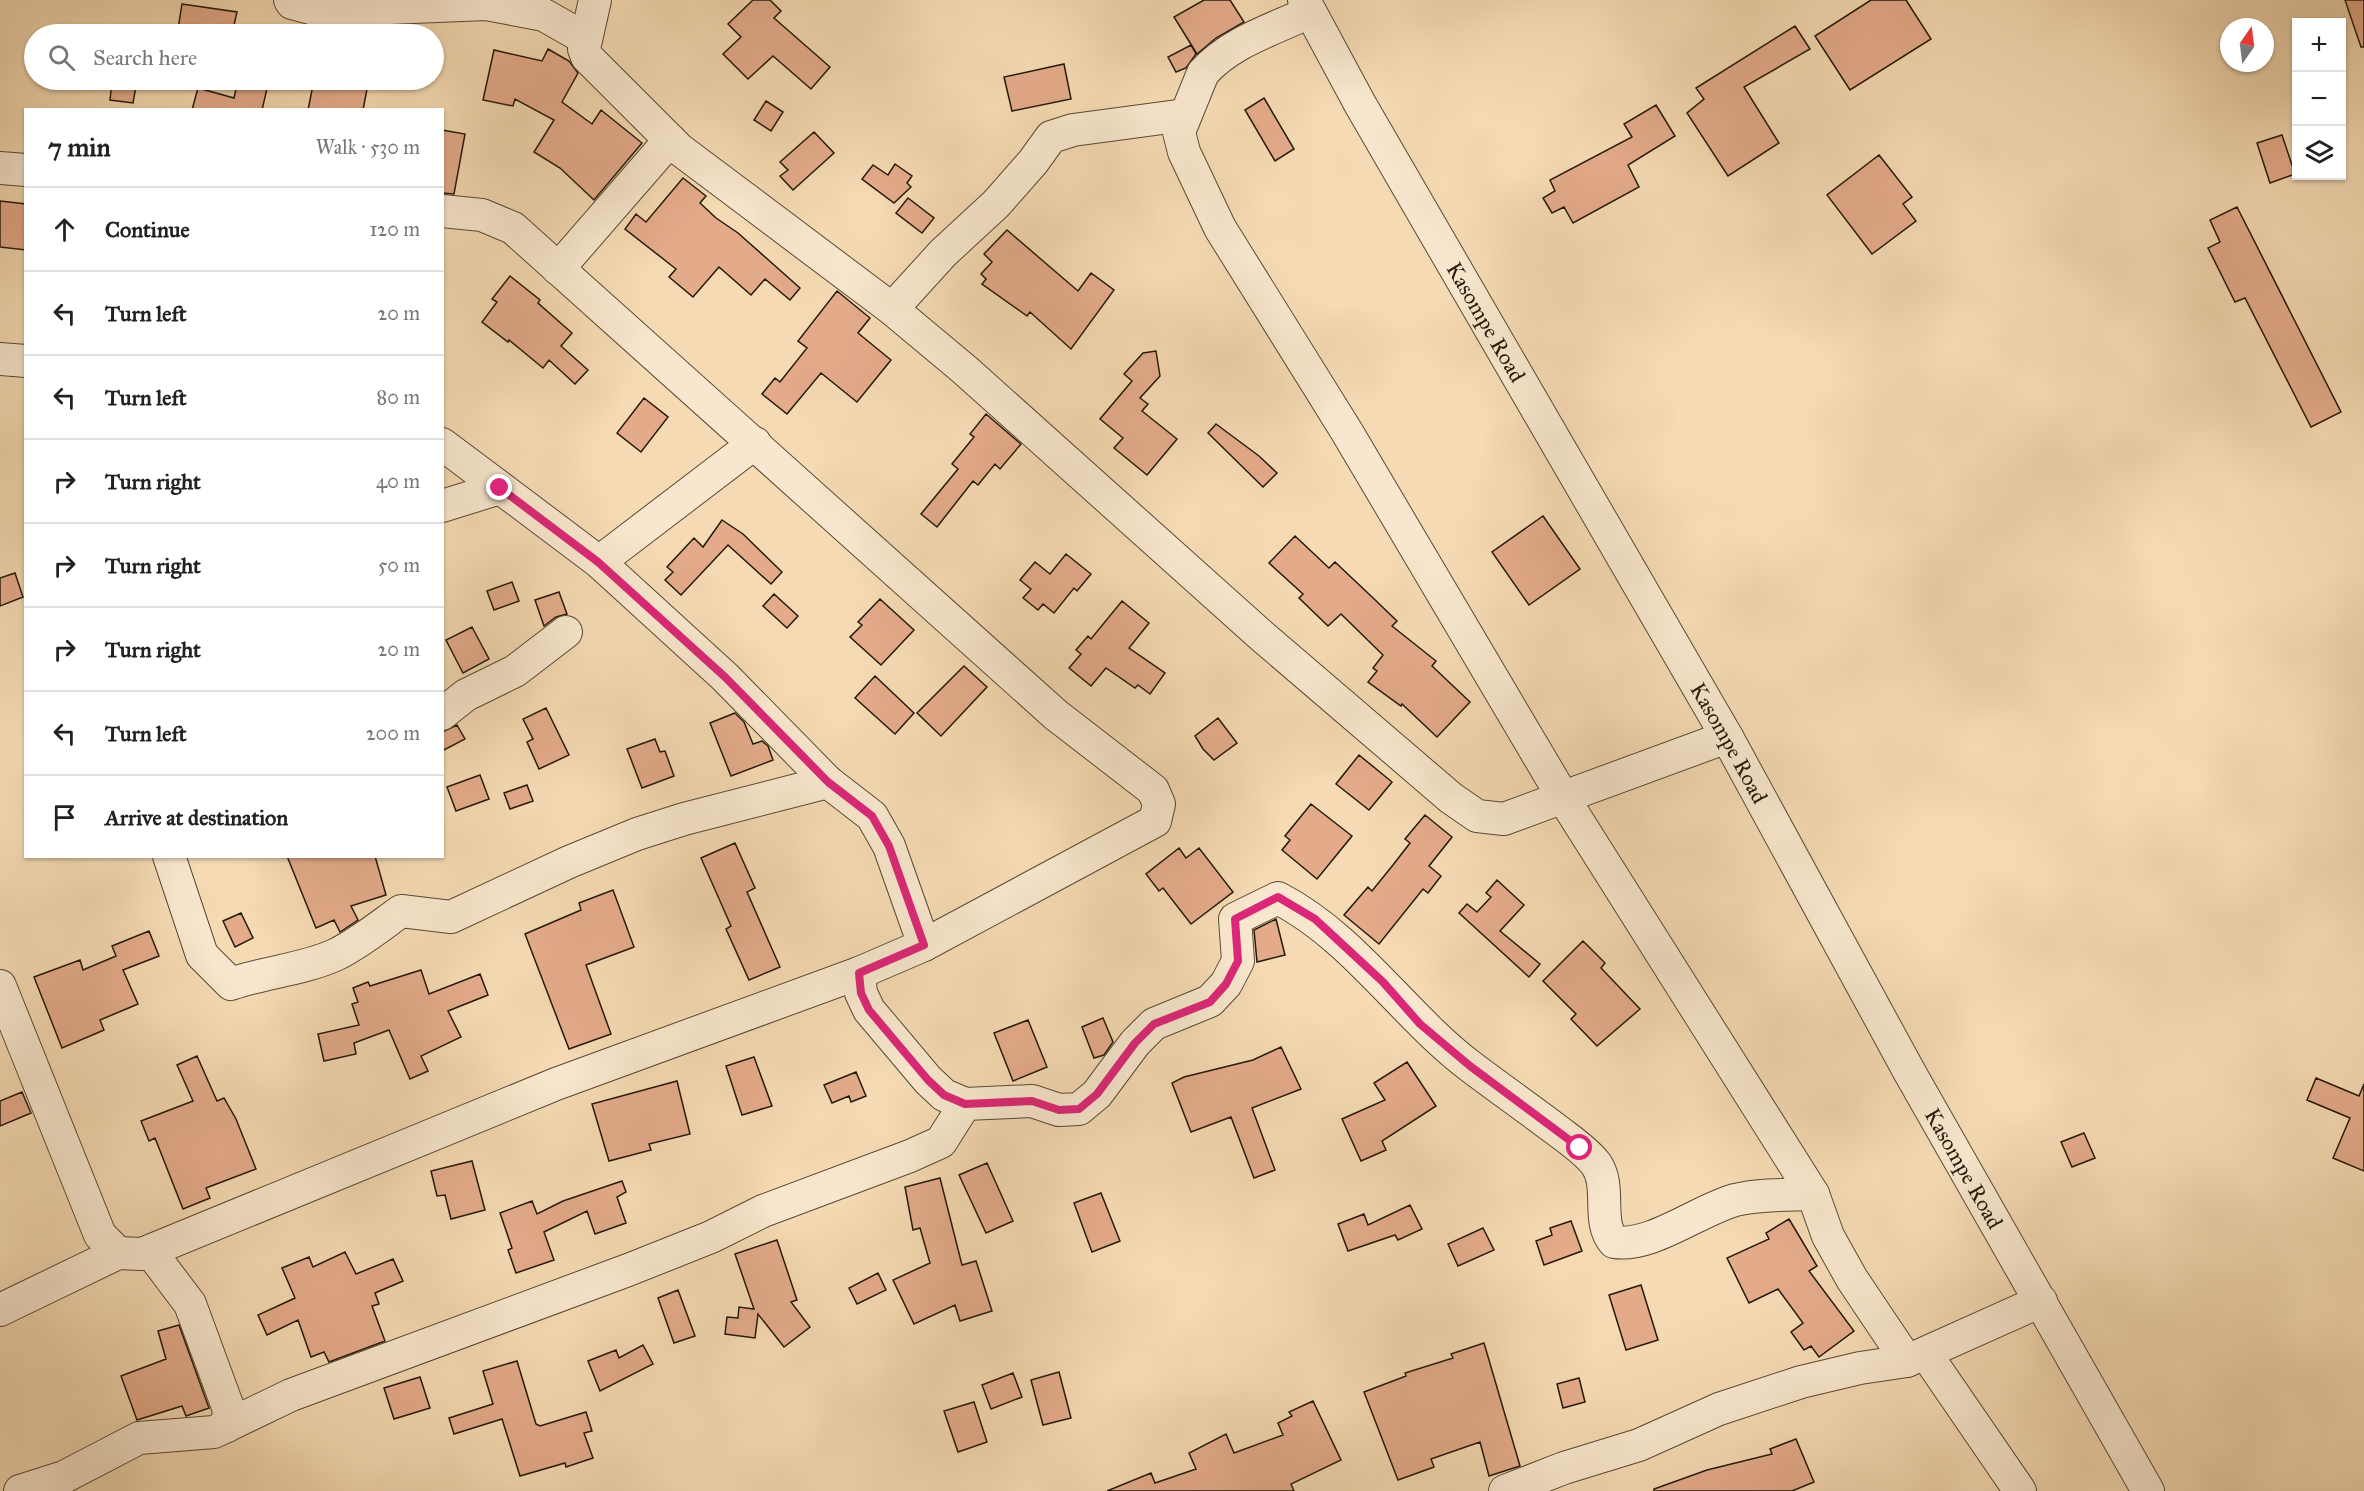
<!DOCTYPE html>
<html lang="en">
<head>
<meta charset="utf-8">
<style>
	body { margin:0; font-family:"IM FELL Great Primer",serif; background:#f6f6f6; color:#222 }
	.controls { position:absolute; right:18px; top:18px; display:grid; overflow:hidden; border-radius:0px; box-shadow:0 2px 4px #0004 }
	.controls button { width:54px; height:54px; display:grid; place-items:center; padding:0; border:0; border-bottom:2px solid #e0e0e0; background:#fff; color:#222; font:30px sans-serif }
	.compass { position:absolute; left:2220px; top:18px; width:54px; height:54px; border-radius:50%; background:#fff; box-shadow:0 2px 4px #0004; rotate:14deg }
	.stop { position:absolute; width:18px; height:18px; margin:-14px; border:4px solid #db2777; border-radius:50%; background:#fff }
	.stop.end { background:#db2777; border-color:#fff; box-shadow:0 2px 6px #0008 }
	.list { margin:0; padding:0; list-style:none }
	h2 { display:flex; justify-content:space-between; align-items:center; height:78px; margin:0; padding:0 24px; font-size:26px }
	h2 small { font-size:20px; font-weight:400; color:#767676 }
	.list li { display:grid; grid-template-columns:39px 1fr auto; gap:18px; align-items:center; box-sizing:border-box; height:84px; padding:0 24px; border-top:2px solid #e0e0e0 }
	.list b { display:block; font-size:22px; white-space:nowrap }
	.list em { font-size:20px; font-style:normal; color:#767676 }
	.icon { flex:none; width:33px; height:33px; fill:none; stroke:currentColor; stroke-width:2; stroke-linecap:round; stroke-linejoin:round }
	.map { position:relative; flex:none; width:2364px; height:1491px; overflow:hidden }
	.search { position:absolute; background:#fff; box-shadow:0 2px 4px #0004; left:24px; top:24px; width:420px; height:66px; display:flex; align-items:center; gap:15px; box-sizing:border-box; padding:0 21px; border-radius:33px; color:#767676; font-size:22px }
	.panel { position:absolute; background:#fff; box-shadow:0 2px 4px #0004; left:24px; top:108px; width:420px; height:750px; border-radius:0px }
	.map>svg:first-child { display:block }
</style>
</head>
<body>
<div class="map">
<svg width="2364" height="1491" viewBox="0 0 2364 1491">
	<rect width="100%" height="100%" fill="#f5dab3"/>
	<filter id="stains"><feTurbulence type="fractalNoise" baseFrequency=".00333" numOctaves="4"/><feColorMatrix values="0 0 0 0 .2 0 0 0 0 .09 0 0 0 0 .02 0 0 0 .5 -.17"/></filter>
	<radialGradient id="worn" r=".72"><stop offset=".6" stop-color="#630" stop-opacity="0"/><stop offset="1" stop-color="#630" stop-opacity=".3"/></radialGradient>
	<path fill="#e4ab8b" stroke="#24190a" stroke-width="1.5" d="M753 0H770L781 11 774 18 830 67 811 89 773 56 748 79 723 54 741 37 728 24Z
		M1204 0H1230L1244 22 1216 38 1197 54 1174 17Z
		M1871 0H1906L1931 39 1850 90 1815 36Z
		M2345 0H2364V47H2361Z
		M182 4 237 12 232 34H203L178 29Z
		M1795 26 1810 49 1744 87 1779 143 1728 176 1687 113 1704 99 1696 88Z
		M1191 45 1196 54 1186 68 1176 72 1168 57Z
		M548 49 569 61 578 73 562 102 592 124 601 110 642 143 594 200 560 168 534 152 554 120 515 99 513 106 483 100 494 50 542 61Z
		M1064 64 1071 99 1012 111 1004 77Z
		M238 80H269L262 110H192L198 88 234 98Z
		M314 80H328L367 89 363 110H308Z
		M112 82 136 86 133 103 110 100Z
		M1264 98 1294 149 1275 161 1245 110Z
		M766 101 783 112 771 131 754 120Z
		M1656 105 1675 136 1628 165 1639 187 1573 223 1564 207 1552 213 1543 198 1555 191 1550 180 1632 137 1624 124Z
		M442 130 465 134 454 194 442 193Z
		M814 132 834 153 793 190 780 176 788 170 780 162Z
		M2282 135 2295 174 2270 183 2257 143Z
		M1879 155 1912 197 1903 204 1916 221 1872 254 1827 195Z
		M895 164 912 176 907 183 911 187 894 203 862 179 873 165 888 175Z
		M683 178 706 196 700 203 716 218 738 233 800 288 790 300 765 279 751 295 719 267 693 297 669 277 676 269 625 229 636 214 646 222Z
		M908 198 934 218 922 233 896 213Z
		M0 201 26 204V250L0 247Z
		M2237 207 2341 412 2311 427 2245 298 2235 302 2208 248 2220 242 2210 220Z
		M1007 230 1078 291 1091 273 1114 290 1071 349 1030 312 1027 316 982 284 986 279 981 274 992 262 984 254Z
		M510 276 540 300 538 303 572 333 561 346 588 370 575 384 549 360 543 368 509 340 508 342 482 322 497 302 492 299Z
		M837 291 870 318 858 333 891 360 857 402 821 373 787 414 762 394 775 378 780 382 807 348 798 341Z
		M1156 351 1160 376 1140 398 1148 404 1142 411 1177 439 1147 475 1114 448 1123 438 1100 419 1132 381 1124 374 1143 353Z
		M644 398 668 417 641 452 617 433Z
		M986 414 1021 444 1000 469 995 464 978 485 973 481 937 527 921 514 958 469 952 464 974 437 970 434Z
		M1216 424 1259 456 1277 473 1263 487 1208 433Z
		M1543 516 1580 569 1529 605 1492 552Z
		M722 520 743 534 782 572 771 584 728 545 681 595 665 580 673 572 667 567 694 538 703 547Z
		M1295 536 1329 568 1335 562 1371 596 1397 621 1392 626 1436 661 1432 666 1470 702 1437 737 1402 704 1401 706 1368 682 1377 671 1373 668 1383 655 1341 614 1328 626 1299 598 1303 594 1269 563Z
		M1066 554 1091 574 1077 591 1074 588 1054 613 1043 604 1038 610 1023 598 1031 589 1020 580 1035 562 1050 574Z
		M15 573 23 597 0 606V578Z
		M512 582 519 601 494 610 487 591Z
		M559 592 567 614 556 617 544 626 535 600Z
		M774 594 798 616 787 628 763 606Z
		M880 599 914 630 881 665 850 637 862 625 858 622Z
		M1122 601 1149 623 1129 648 1165 673 1150 694 1138 685 1135 688 1106 668 1091 686 1069 668 1081 654 1076 650 1088 636 1091 639Z
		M472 627 489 659 463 673 446 640Z
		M964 666 987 687 941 736 917 713Z
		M875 676 914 713 895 734 855 698Z
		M546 708 569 755 539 769 527 742 533 739 523 719Z
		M735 713 744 722 753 744 762 741 768 746 773 760 731 776 710 723Z
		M1218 718 1237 743 1214 760 1203 749 1195 736Z
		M457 725 465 739 442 751V732Z
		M655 739 660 752 665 751 674 776 642 788 627 749Z
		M1359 755 1392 782 1369 810 1336 784Z
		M480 775 489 799 456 811 447 787Z
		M527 785 533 801 510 809 504 793Z
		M1311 804 1352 836 1317 879 1282 850 1290 840 1285 836Z
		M1425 815 1452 837 1429 866 1441 876 1428 893 1423 889 1379 944 1344 915 1368 887 1372 891 1393 865 1410 843 1405 839Z
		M735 843 755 888 747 892 780 967 749 980 726 929 731 926 701 858Z
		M1179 848 1186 858 1199 848 1233 892 1191 924 1163 888 1159 891 1146 874Z
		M287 856H375L386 895 351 906 358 920 340 932 334 920 316 928Z
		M1497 880 1524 905 1500 931 1540 964 1529 977 1459 913 1467 904 1477 912 1491 897 1486 893Z
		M613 890 634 947 586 965 611 1034 569 1049 525 934 581 910 579 903Z
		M241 913 253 938 235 947 223 921Z
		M1276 919 1285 955 1257 962 1254 930Z
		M149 931 159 956 123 970 138 1004 100 1020 104 1030 62 1048 34 977 80 960 83 970 116 956 112 946Z
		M1583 941 1605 963 1601 968 1640 1009 1597 1046 1571 1019 1576 1014 1543 981Z
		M421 970 429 994 480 974 488 995 448 1011 461 1037 421 1056 428 1071 410 1079 389 1030 354 1043 356 1054 324 1061 318 1034 359 1025 352 1004 358 1002 353 988 368 982 370 986Z
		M1103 1018 1113 1042 1104 1055 1094 1058 1082 1027Z
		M1028 1020 1047 1067 1013 1081 994 1033Z
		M1281 1047 1301 1089 1252 1108 1275 1170 1254 1178 1231 1117 1191 1132 1172 1083 1184 1077 1253 1060Z
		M197 1056 217 1101 224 1098 236 1119 256 1169 206 1188 210 1198 183 1209 155 1138 149 1141 141 1121 193 1101 177 1065Z
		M754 1057 772 1106 742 1115 726 1066Z
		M1407 1062 1436 1106 1382 1141 1386 1150 1361 1161 1342 1119 1385 1100 1374 1083Z
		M856 1072 866 1096 851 1102 849 1096 832 1103 824 1085Z
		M2316 1078 2359 1096 2364 1084V1171L2333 1158 2350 1118 2307 1100Z
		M677 1081 690 1134 649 1144 651 1150 609 1161 592 1104Z
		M22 1092 31 1113 0 1126V1101Z
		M2084 1133 2095 1158 2072 1167 2061 1142Z
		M472 1161 485 1210 451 1219 445 1195 437 1196 431 1171Z
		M987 1163 1013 1221 986 1233 959 1175Z
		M940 1178 962 1265 976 1261 992 1311 960 1321 955 1305 914 1324 893 1280 930 1263 920 1228 913 1230 905 1187Z
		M622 1181 626 1192 617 1197 626 1223 595 1234 587 1211 544 1232 554 1260 516 1273 508 1250 512 1248 500 1213 532 1201 537 1214 563 1201Z
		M1101 1193 1120 1241 1092 1252 1074 1203Z
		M1410 1205 1422 1229 1398 1240 1395 1235 1348 1251 1338 1224 1364 1214 1368 1225Z
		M1789 1219 1817 1266 1809 1271 1854 1331 1819 1357 1811 1346 1804 1350 1791 1332 1803 1323 1778 1289 1749 1303 1727 1258 1769 1239 1766 1233Z
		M1571 1221 1582 1251 1544 1265 1536 1241 1552 1235 1550 1228Z
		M1483 1228 1494 1250 1458 1266 1448 1244Z
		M777 1240 797 1300 791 1302 810 1327 784 1347 758 1314 755 1338 725 1334 727 1317 738 1318 739 1307 754 1309 735 1254Z
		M345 1252 356 1274 393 1259 403 1281 375 1293 379 1304 372 1306 385 1341 329 1362 324 1352 311 1357 298 1320 267 1335 258 1315 295 1298 282 1268 309 1257 313 1267Z
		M878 1273 886 1290 857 1304 849 1288Z
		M1641 1285 1658 1340 1626 1350 1609 1295Z
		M678 1290 695 1336 674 1343 658 1298Z
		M179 1325 209 1408 186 1416 182 1406 137 1420 121 1376 166 1359 158 1331Z
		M1484 1343 1520 1466 1489 1476 1480 1442 1431 1459 1434 1467 1398 1480 1364 1392 1406 1376 1405 1373 1453 1358 1451 1354Z
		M643 1345 653 1364 600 1391 588 1361 616 1350 619 1358Z
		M517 1361 536 1424 540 1426 586 1412 592 1431 584 1433 593 1458 566 1467 565 1463 520 1476 502 1419 454 1434 449 1418 493 1404 483 1371Z
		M1059 1372 1071 1418 1043 1425 1031 1380Z
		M1013 1373 1022 1397 991 1409 982 1385Z
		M420 1377 430 1408 394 1419 384 1388Z
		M1579 1378 1585 1402 1563 1408 1557 1384Z
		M1313 1401 1341 1460 1291 1484 1294 1491H1107L1151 1473 1155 1483 1196 1469 1189 1453 1226 1434 1234 1453 1283 1435 1278 1423 1292 1416 1289 1412Z
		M974 1402 987 1442 958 1452 944 1411Z
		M1796 1439 1814 1482 1792 1491H1654V1489L1707 1470 1772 1454 1770 1449Z"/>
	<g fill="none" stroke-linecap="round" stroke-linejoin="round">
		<defs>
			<g id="minor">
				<path d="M290 0 292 3 318 10 365 9 366 0"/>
				<path d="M595 0 584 49 587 57 670 140"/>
				<path id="s1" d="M1304 0 1360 104 1727 737 1910 1073 2148 1491"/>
				<path d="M365 9 486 4 544 15 586 39"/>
				<path d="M1310 12C1274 29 1230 42 1203 73L1179 132 1184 152 1220 228 1347 432 1564 799 1813 1194 1828 1236 1852 1279 1907 1361"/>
				<path d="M0 168 26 170"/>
				<path d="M558 269 670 140 679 149 892 309 965 370 1263 637 1451 798 1477 816 1504 819 1727 737"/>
				<path d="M892 309 943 253 996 204 1033 162 1051 137 1073 130 1185 115"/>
				<path d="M0 359 26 361"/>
				<path d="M442 444 599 562 725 677 828 782 872 816 889 846 924 945"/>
				<path d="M442 506 500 488"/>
				<path d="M599 562 755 443"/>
				<path d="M442 714 466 695 515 671 566 632"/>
				<path d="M169 856 202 955 231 984C265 972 301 970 335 955 358 944 380 926 401 911L451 917 569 862 637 834 684 819 828 782"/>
				<path d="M859 973 861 993 869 1010 928 1080 944 1095 965 1104 1032 1101 1059 1110 1079 1109 1097 1094 1135 1043 1154 1024 1210 1001 1226 984 1238 961 1235 919 1278 898C1355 938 1402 1014 1470 1066 1499 1088 1529 1109 1558 1131 1571 1141 1586 1151 1596 1164 1612 1187 1596 1221 1614 1242 1651 1248 1699 1210 1735 1200 1760 1194 1787 1195 1813 1194"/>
				<path d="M0 986 100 1235 118 1253"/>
				<path d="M150 1251 190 1304 229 1410 227 1426"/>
				<path d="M0 1310 118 1253 142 1254 556 1084 859 973 924 945 1155 821 1159 804 1153 790 1056 715 513 228 482 215 442 211"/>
				<path d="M1926 1354 2020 1491"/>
				<path d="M20 1491 64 1477 139 1438 214 1432 291 1395 628 1270 711 1237 763 1211 910 1156 941 1142 965 1104"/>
				<path d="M1505 1491 1564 1468 1639 1445 1719 1409 1801 1382 1860 1368 1907 1361 2041 1301"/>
			</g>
		</defs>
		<use href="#minor" stroke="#584934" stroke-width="34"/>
		<use href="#minor" stroke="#f8e7ce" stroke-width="32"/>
	</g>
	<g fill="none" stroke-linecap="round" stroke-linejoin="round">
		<path stroke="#db2777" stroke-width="8" d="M500 488 598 562 725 677 828 782 872 816 889 846 924 945 859 973 861 993 869 1010 928 1080 944 1095 965 1104 1032 1101 1059 1110 1079 1109 1097 1094 1135 1043 1154 1024 1210 1002 1226 984 1238 961 1235 919 1278 897 1315 919 1383 982 1420 1024 1470 1066 1580 1148"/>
	</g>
	<g text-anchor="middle" stroke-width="5" stroke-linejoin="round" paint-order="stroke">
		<g font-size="22" fill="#24190a" stroke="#f8e7ce">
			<text dy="8" stroke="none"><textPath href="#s1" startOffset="370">Kasompe Road</textPath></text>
			<text dy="8" stroke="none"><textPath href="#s1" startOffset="856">Kasompe Road</textPath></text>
			<text dy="8" stroke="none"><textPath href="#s1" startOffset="1342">Kasompe Road</textPath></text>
		</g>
	</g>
	<rect width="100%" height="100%" filter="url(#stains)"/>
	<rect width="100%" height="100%" fill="url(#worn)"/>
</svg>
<div class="controls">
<button>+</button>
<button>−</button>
<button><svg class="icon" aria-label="layers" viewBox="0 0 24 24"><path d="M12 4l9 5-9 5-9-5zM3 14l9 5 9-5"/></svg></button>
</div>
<svg class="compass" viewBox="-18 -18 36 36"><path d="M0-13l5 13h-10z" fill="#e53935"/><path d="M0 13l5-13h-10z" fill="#767676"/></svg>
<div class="stop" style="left:1580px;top:1148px"></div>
<div class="stop end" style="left:500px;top:488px"></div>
<div class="search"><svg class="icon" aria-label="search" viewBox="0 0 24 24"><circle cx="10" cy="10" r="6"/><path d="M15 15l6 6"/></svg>Search here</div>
<section class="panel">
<h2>7 min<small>Walk · 530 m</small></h2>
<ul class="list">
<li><svg class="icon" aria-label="ahead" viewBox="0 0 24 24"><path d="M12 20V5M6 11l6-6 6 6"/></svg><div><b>Continue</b></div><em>120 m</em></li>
<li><svg class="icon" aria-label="left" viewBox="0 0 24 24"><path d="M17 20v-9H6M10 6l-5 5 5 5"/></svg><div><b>Turn left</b></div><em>20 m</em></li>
<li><svg class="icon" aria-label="left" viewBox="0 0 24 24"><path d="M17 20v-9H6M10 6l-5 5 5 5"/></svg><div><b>Turn left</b></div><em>80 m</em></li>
<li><svg class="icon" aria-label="right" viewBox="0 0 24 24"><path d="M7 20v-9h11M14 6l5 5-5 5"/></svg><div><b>Turn right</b></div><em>40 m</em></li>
<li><svg class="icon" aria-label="right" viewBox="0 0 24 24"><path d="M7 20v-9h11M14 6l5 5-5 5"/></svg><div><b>Turn right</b></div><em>50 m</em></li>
<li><svg class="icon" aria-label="right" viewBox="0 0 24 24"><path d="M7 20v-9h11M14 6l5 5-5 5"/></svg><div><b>Turn right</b></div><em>20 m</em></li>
<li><svg class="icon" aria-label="left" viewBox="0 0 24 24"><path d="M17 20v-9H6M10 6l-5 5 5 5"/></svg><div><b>Turn left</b></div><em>200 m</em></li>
<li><svg class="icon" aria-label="arrive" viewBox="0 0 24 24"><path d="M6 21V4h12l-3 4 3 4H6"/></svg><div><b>Arrive at destination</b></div></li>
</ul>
</section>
</div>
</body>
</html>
